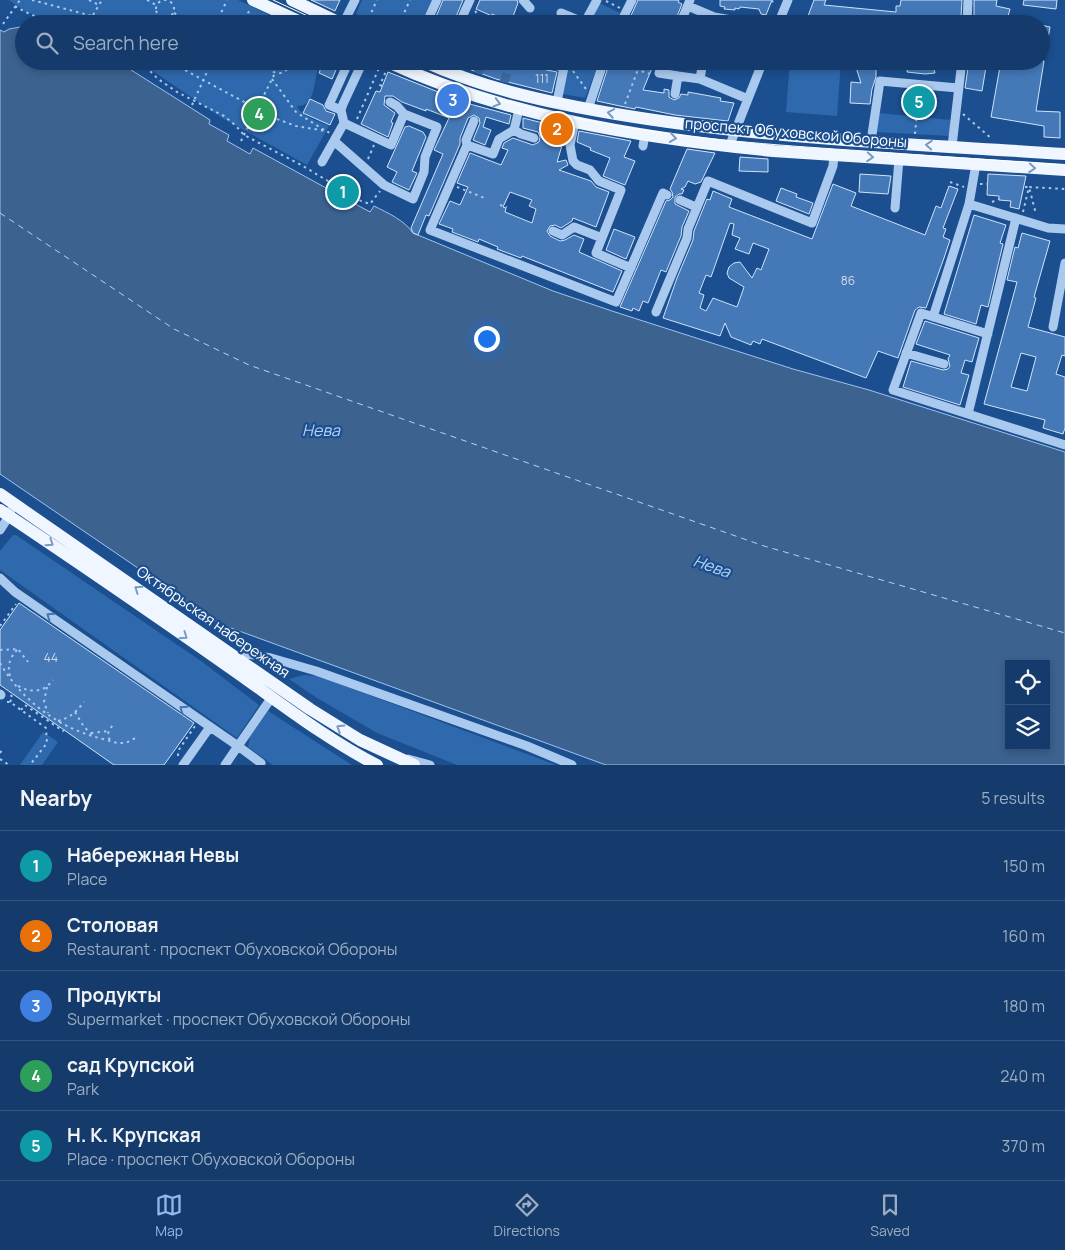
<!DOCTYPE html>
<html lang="en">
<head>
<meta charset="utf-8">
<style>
	body { margin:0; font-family:Manrope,sans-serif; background:#214673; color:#f1f3f6 }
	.controls { position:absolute; right:15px; bottom:15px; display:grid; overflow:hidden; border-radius:0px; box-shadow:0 2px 8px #0003 }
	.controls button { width:45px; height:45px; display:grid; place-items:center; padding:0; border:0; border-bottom:1px solid #33557e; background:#143b6b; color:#f1f3f6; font:25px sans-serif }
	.you { position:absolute; left:486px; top:338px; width:18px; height:18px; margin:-12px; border:4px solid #fff; border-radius:50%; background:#1a73e8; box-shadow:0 0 0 8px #1a73e833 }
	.badge { display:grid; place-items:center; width:32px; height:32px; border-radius:50%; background:#90b9f0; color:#fff; font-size:16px; font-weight:700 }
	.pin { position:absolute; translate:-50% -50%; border:2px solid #fff; box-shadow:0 1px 5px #0006 }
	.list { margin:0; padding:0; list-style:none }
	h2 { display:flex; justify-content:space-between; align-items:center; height:65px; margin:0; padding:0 20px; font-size:21px }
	h2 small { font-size:16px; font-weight:400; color:#9dadc1 }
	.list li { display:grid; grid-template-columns:32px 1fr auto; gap:15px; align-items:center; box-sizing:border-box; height:70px; padding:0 20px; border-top:1px solid #33557e }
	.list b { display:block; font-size:19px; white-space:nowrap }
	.list p { margin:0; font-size:16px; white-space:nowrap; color:#9dadc1 }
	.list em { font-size:16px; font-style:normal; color:#9dadc1 }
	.icon { flex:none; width:28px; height:28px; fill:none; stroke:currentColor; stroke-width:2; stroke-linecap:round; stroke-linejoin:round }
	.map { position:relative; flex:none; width:1065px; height:765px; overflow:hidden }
	.search { position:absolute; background:#143b6b; box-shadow:0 2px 8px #0003; left:15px; right:15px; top:15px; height:55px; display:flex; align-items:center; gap:12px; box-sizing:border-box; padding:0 18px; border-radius:28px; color:#9dadc1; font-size:19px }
	.sheet { height:415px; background:#143b6b }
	nav { display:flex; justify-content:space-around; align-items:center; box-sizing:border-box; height:70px; border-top:1px solid #33557e; background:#143b6b; font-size:14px; color:#9dadc1 }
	nav a { display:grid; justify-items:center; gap:2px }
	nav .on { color:#90b9f0 }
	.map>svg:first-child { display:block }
</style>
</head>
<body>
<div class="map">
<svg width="1065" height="765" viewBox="0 0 1065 765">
	<rect width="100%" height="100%" fill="#1b4f8f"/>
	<path fill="#2e69ad" d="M9 0H238L288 24H65L26 12Z
		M362 0H434L423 24H377L356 14Z
		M599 3 620 13 615 24H589Z
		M138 61H323C322 64 318 69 317 72 314 84 314 107 297 106 301 117 319 121 329 126L307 165 222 118Z
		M569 61H600L585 98 562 94Z
		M790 61H841L837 116 786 112Z
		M878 113 951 120 950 136 875 132Z
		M13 535H16L201 661 259 705 237 738 0 570V551Z
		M304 675 318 676 556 765H457L377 733 317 698 289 679Z
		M268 711 352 765H273L248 747 250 737Z
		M43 732 58 742 42 765H20Z"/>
	<path fill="#3c6290" stroke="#9cc4f0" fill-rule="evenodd" d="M20 27H24V61H117L210 120 209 124 229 135 227 141 250 154 253 148 370 212 374 206C388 213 404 220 413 233L553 291 615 312 793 369 869 390 1065 452V765H606L220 624 0 474V30L4 32 9 29ZM1009 664H1046V746H1009Z"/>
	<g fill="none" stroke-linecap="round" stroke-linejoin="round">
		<path stroke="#b5d3f5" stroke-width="1" stroke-dasharray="6 5" stroke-linecap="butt" d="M0 213 174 329 249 365 764 546 1065 633"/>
	</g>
	<path fill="#4478b7" stroke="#cfe3fa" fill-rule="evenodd" d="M311 0H340L335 11Z
		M443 0H463L453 24H433Z
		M480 0H517L518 3 511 22 492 14V16L476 9Z
		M638 0H679L678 2 682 4 674 24H638L629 20Z
		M720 0H772L766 15 761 14 759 9 740 7 739 9 735 8V10L724 9 725 7 720 6Z
		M814 0H826L824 5 896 12V6H900L901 0H962L961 17H958L957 23 954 24H805Z
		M974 0H997L996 6 1010 9 1006 24 976 20V16H974Z
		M1024 0H1057L1056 9 1023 5Z
		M1041 25 1050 27 1045 56H1041Z
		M324 61H340L332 79 319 73Z
		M447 61H505L506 66 511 68 515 67 517 64 557 72 552 93 496 79Z
		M610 61H655L643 90 664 93V89L669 90V97L674 100 679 98 681 94 688 95V92L721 98 720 101 734 103 728 121 675 115 636 107 635 109 620 106 597 101Z
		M719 61H742L740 69 718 65Z
		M854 61H876V77L872 89 870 104 850 103 851 82 861 83Z
		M894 61H956L955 65 934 69 935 73 925 74 907 72 908 67Z
		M969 61H987L982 91 965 88Z
		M1001 61H1044L1036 111 1060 112V138L1044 137V126L991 117Z
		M388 72 466 103 511 115 509 124 486 117 483 127 491 130 485 145 473 140 480 123 479 118 474 115 468 118 460 138V144L429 216 426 215 418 235 413 233 411 228 443 154 434 150 449 118 426 109V111L402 102 393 96H385L384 105 395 113 391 122 393 123 388 137 361 124 376 91 380 92Z
		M310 99 323 105 326 111 335 114 330 125 303 113Z
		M523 118 567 129 557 162 566 160 568 165 559 170 591 181 596 187 609 192 596 227 573 218 572 221 561 228 555 225 550 226 547 231 550 236 560 241 565 240 574 235 584 239 579 252 622 271 613 292 522 256 521 258 497 249 498 247 479 239 478 242 452 232 453 229 439 224 450 201 460 205 468 187 457 183 470 153 501 165 508 150 502 148 504 143 513 138 533 145 539 142 540 137 538 132 523 128ZM510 192 532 200 529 206 536 209 532 223 505 212 506 208 503 207Z
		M409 126 423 132 426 137 412 171 417 173 409 190 392 182 397 172 387 167 405 127Z
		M579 131 631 141 624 157 635 161 625 185 603 176 610 158 590 150 591 148 577 142Z
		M687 149 715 153 701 182 695 184 688 181 685 187 681 189 684 190 682 194H679L675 197V204L689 211 682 227 681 236 666 272 661 270 648 303 643 301 639 311 633 308 632 311 620 307 666 201 670 200 673 197 672 192 670 189Z
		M740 157 768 159V172L739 171Z
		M860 174 891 176 888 194 859 192Z
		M988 174 1026 176 1019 209 1010 207 1011 201 999 200V196L987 195Z
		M833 184 856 193 851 206 925 235 936 206 941 208 949 186 958 189 943 228 946 229 943 237 950 240 944 258 926 308 919 307 915 310 898 358 878 351 866 378 762 339 760 344 753 341 751 345 731 337 725 323 720 336 663 318 677 278 693 240 694 231 707 199 710 200 713 191 732 199 729 207 812 239ZM730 223 734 224 732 235 740 238 735 249 749 254 753 243 769 249 761 270 757 268 752 278 740 262 734 263 729 267 727 273 729 278 744 287 737 307 713 298 706 311 700 308 704 295 699 293 706 275 711 277Z
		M781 188 797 194 796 197 813 203 809 214 776 201Z
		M974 215 1006 225 1000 243 1003 244 988 307 981 305 976 324 944 314Z
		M614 229 635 237 626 259 606 250Z
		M1022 233 1050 241 1034 297 1036 298 1028 327 1065 337V356L1062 355 1056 374 1065 377V428L1063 434 1043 428 1045 420 984 404 1017 282 1007 280 1015 247 1018 248ZM1021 353 1036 357 1027 391 1011 387Z
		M925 321 979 338 972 362 965 360 961 373 969 375 960 405 903 387 911 361 943 370 948 369 950 366 948 359 950 355 916 344Z
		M19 603 194 723 164 765H114L0 685V630Z"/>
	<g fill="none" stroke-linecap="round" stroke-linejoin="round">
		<path stroke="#3d69a0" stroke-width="9" stroke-dasharray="9 4.5" stroke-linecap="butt" d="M478 73 483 61
			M504 82 511 62"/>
		<path stroke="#a9c9ee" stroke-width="2" stroke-dasharray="2.5 4" stroke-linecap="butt" d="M156 9a9 9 0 1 1 18 0a9 9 0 1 1-18 0Z
			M32 0 96 17 113 24
			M89 0 99 5
			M147 0 156 5
			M606 1 620 8
			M771 1 777 3
			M15 6C28 15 42 18 56 24
			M475 11 480 17 492 24
			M174 13 196 24
			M93 15 102 0
			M217 22 241 18 250 11
			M3 24 20 0
			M158 24 161 17
			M216 24 227 0
			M236 24 241 18
			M366 24 377 0
			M399 24 410 0
			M134 61 146 67 158 79 177 92 224 116 235 125 244 135 303 166 361 201 370 204 380 191
			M168 61 274 118 296 126 326 131 330 133
			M267 61 269 69C278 77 289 73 290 61
			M573 71 586 89
			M272 79 296 112 324 130
			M382 86 380 85 386 71
			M625 104 637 72 641 71 650 74
			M192 105 212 61
			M963 114 992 139
			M357 119 379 68
			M915 134 917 112
			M241 141 275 73
			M368 159 374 145
			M950 182 964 187
			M980 184H988
			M457 187 487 199
			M1025 187H1029L1036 214
			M992 202 999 199
			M500 205 507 207
			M1023 212 1029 187 1065 189
			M0 626 16 604
			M0 650 18 649 28 662
			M0 663C22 701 60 729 103 739 116 743 124 746 135 738
			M10 676C7 665 10 657 18 649
			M18 686C32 693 43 693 53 680
			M47 687 44 702 48 713
			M7 702H10L46 728 47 743 30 765
			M10 702 13 697 10 695
			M21 710 25 705 63 731 67 726
			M75 712 84 727 94 736
			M58 721C70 718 76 712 84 702
			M91 733 109 731
			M110 740C106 734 109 728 115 724
			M0 753 2 750
			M178 756V751L195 726
			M0 759 9 765"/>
		<path stroke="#a9c9ee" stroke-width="9" d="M523 0 530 8
			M688 6 714 17 755 24
			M561 13 585 23
			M587 18 598 24
			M343 24 355 0
			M426 24 437 0
			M459 24 470 0
			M584 24 597 0
			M620 24 632 0
			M680 24 690 0
			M778 24 788 0
			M967 24 968 0
			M363 61 343 104 341 110 344 123 391 145 404 114 397 106 390 102
			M532 61 564 67
			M664 61 659 73 678 76
			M511 62V61
			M700 79 703 61
			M675 94 678 76 700 79 748 99
			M558 97 564 67 566 61
			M519 109 514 130 499 139 493 154 467 145 430 230 616 302 663 193 667 195
			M588 109 604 61
			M341 110 329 105 349 61
			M575 122 570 145 573 161 577 165 590 170 599 181 621 190 596 253 631 268
			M514 130 521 134 534 138
			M334 141 384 185 413 199 424 172 425 157 437 127 404 114
			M871 141 880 81 958 88
			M467 145 466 140 474 121
			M643 146 645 134
			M952 146 962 61
			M729 147 763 61
			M322 162 344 123
			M680 200 696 207
			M969 204 1048 228 1065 229
			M895 208 899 159
			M553 231 562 235 574 227 602 238
			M656 312 687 238 688 229 708 181 812 223 833 166 834 155
			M933 317 969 204 976 164
			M1053 327 1065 263
			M988 334 921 313 893 390 1065 445
			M906 353 944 364
			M968 414 1016 218
			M0 530 9 516 11 510
			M0 578 15 592 238 746 225 765
			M239 659 248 654 271 658 316 671 527 746 572 765
			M0 694 1 695
			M408 759 430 765
			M183 765 210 727
			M260 765 261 763 238 746 272 697"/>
		<path stroke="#f0f6ff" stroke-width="12" d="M253 0 305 24
			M292 0 342 24
			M386 61C506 117 642 138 773 151L1065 170
			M423 61C484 89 551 103 616 114 764 139 915 144 1065 154
			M0 494 310 709 360 740 414 765
			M0 510C78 562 155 615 232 669 279 702 326 739 377 765"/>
		<path stroke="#fff" stroke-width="1" d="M273 0 325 24
			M396 61C537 126 697 140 850 150 922 155 993 160 1065 165"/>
	</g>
	<defs><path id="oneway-chevron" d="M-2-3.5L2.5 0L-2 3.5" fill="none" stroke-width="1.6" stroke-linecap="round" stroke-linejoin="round" transform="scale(1.25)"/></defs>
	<g stroke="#7b9ac1">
		<use href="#oneway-chevron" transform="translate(497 103) rotate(16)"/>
		<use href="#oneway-chevron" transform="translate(611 113) rotate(-170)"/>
		<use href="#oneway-chevron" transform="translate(673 138) rotate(8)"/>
		<use href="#oneway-chevron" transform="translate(929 145) rotate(-176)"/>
		<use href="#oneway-chevron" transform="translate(870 157) rotate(4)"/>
		<use href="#oneway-chevron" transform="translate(1032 168) rotate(4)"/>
		<use href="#oneway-chevron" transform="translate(50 543) rotate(34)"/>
		<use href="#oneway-chevron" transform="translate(138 589) rotate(-145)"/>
		<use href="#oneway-chevron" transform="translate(184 636) rotate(35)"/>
		<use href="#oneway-chevron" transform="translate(340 728) rotate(-148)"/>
	</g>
	<g stroke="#4674ac">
		<use href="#oneway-chevron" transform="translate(50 616) rotate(-145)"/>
		<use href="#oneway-chevron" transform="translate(183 709) rotate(-145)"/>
	</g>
	<g text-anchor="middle" stroke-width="4.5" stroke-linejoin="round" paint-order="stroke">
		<g font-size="12" fill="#d0dded">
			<text x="542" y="83">111</text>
			<text x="848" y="285">86</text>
			<text x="51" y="662">44</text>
		</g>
		<g font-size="15" fill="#fff" stroke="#1b4f8f">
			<text transform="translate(796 133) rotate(5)" y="5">проспект Обуховской Обороны</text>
			<text transform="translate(213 622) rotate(35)" y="5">Октябрьская набережная</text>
		</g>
		<g font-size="16" font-style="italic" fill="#b5d3f5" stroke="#1b4f8f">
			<text x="321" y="436">Нева</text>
			<text transform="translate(712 566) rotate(19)" y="6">Нева</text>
		</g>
	</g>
</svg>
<div class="controls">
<button><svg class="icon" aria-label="locate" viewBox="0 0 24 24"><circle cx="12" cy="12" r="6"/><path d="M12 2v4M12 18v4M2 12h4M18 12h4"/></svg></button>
<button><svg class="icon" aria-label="layers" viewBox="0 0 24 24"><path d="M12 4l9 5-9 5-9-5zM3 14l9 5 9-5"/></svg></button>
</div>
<div class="you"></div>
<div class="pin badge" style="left:343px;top:192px;background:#0f9aa8">1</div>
<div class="pin badge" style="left:557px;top:129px;background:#e8710a">2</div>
<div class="pin badge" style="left:453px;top:100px;background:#3f7fe0">3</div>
<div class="pin badge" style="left:259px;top:114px;background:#2e9e5b">4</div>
<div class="pin badge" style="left:919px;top:102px;background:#0f9aa8">5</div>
<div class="search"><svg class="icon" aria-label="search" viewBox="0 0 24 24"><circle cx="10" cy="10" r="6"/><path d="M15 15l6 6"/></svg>Search here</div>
</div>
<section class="sheet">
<h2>Nearby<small>5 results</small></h2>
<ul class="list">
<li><span class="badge" style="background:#0f9aa8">1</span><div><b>Набережная Невы</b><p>Place</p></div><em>150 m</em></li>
<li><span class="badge" style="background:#e8710a">2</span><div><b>Столовая</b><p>Restaurant · проспект Обуховской Обороны</p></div><em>160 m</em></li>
<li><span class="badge" style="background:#3f7fe0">3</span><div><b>Продукты</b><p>Supermarket · проспект Обуховской Обороны</p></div><em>180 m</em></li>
<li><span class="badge" style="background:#2e9e5b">4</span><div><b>сад Крупской</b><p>Park</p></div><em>240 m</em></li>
<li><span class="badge" style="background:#0f9aa8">5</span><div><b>Н. К. Крупская</b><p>Place · проспект Обуховской Обороны</p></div><em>370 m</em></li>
</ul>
</section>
<nav>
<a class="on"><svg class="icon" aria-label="map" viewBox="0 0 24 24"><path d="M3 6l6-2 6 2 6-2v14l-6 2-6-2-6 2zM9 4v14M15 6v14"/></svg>Map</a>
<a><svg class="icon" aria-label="directions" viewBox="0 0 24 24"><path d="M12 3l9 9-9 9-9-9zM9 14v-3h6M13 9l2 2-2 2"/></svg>Directions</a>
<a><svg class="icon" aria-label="saved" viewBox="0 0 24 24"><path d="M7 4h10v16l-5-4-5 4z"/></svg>Saved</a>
</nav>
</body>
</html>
